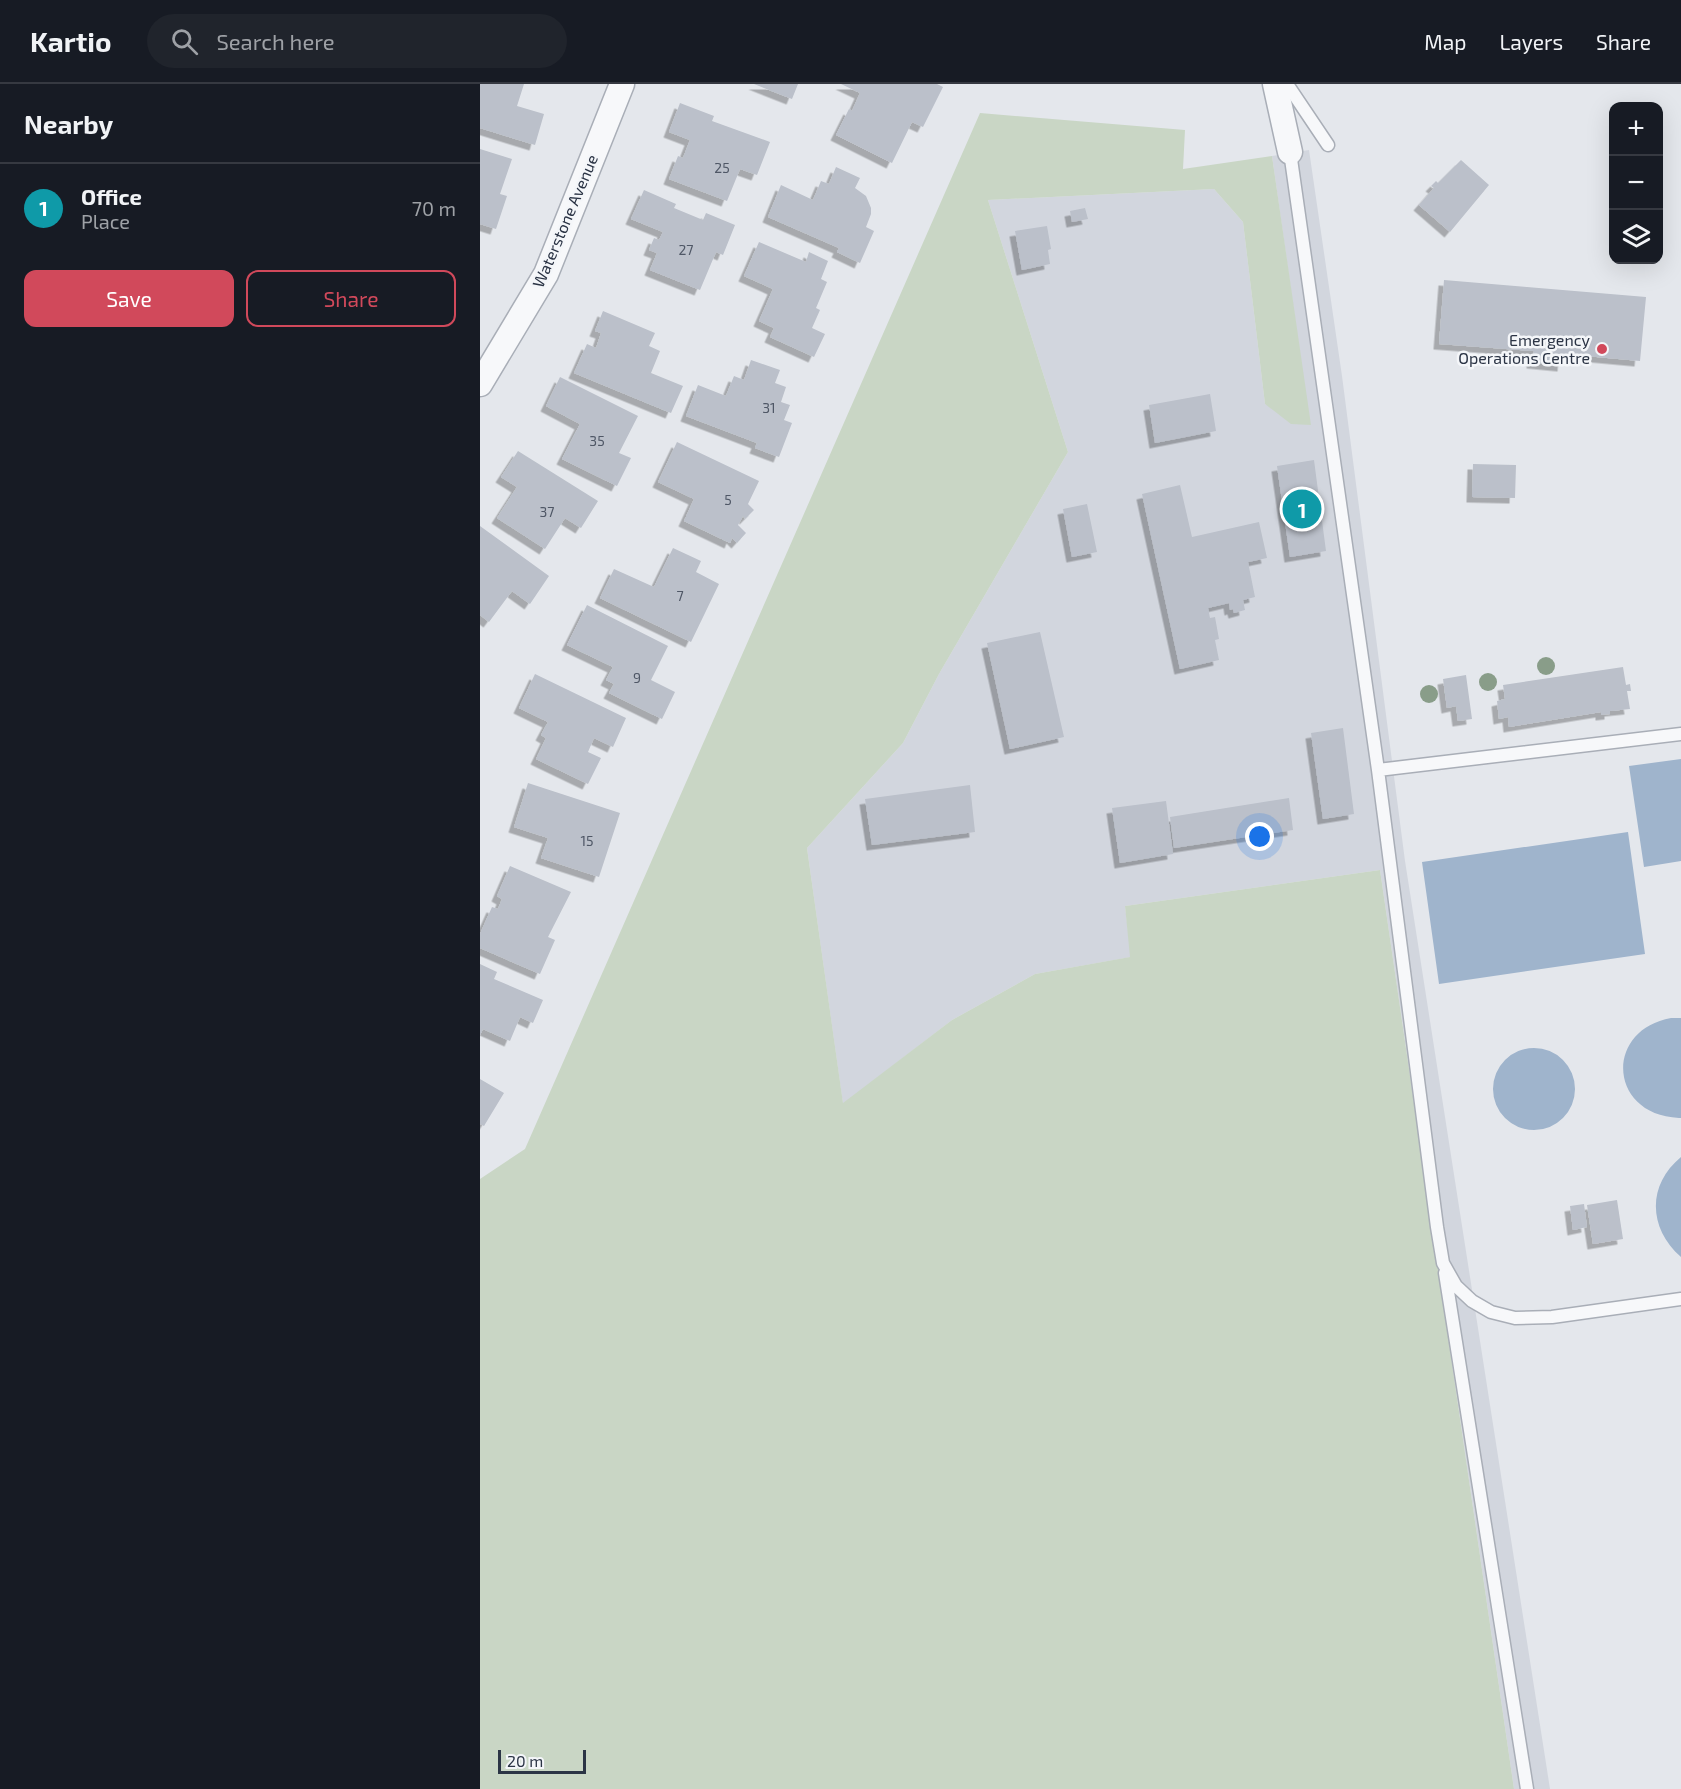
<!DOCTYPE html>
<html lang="en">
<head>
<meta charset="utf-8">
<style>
	body { margin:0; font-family:"Exo 2",sans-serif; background:#20242c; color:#f1f3f6 }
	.controls { position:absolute; right:18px; top:18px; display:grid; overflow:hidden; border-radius:12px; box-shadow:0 6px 24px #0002 }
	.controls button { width:54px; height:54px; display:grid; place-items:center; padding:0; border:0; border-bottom:2px solid #363941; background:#171b24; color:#f1f3f6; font:30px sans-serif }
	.scale { position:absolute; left:18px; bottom:15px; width:88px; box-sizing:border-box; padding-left:6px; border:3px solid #2b3445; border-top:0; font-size:16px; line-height:21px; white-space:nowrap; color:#2b3445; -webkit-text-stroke:4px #f4f6f9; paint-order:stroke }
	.you { position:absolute; left:780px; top:753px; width:21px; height:21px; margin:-15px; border:4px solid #fff; border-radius:50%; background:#1a73e8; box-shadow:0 0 0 9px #1a73e833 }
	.badge { display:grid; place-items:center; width:39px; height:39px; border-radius:50%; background:#d1495b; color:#fff; font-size:20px; font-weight:700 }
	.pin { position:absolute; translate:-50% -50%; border:3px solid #fff; box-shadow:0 2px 6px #0006 }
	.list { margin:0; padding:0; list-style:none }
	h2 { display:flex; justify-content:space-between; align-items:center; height:78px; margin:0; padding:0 24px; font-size:26px }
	h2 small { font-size:20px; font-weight:400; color:#9ea1a6 }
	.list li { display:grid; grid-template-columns:39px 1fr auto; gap:18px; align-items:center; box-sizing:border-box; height:90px; padding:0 24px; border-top:2px solid #363941 }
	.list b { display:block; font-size:22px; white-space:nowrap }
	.list p { margin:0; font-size:20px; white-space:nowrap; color:#9ea1a6 }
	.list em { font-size:20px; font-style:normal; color:#9ea1a6 }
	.actions { display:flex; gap:12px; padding:18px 24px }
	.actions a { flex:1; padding:14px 0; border:2px solid #d1495b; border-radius:12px; text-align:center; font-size:21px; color:#d1495b }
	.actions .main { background:#d1495b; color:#fff }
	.icon { flex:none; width:33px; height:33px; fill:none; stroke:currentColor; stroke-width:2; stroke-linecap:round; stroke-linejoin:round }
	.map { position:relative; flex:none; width:1201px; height:1705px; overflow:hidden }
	header { display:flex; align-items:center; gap:36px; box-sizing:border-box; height:84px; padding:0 30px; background:#171b24; border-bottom:2px solid #363941 }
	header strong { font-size:28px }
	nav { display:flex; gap:33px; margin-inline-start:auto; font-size:21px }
	.search { width:420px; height:54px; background:#20242c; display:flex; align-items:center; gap:15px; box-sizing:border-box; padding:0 21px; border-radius:33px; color:#9ea1a6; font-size:22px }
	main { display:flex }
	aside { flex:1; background:#171b24 }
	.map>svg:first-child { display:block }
</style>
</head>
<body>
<header>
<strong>Kartio</strong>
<div class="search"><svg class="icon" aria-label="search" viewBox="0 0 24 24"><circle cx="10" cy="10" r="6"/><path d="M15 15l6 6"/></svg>Search here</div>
<nav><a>Map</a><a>Layers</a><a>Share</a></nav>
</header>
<main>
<aside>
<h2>Nearby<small></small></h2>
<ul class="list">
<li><span class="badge" style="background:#0f9aa8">1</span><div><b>Office</b><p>Place</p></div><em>70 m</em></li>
</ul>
<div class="actions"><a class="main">Save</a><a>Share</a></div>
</aside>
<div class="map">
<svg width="1201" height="1705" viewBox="0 0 1201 1705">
	<defs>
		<filter id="shadow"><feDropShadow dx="-5.5" dy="5.5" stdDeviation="0" flood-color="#0004"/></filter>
	</defs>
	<rect width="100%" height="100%" fill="#e4e7ec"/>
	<path fill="#d2d6de" d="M829 66 862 292 925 777 1070 1705H1034L900 786 645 822 651 873 555 890 472 936 363 1020 327 764 423 659 459 590 588 368 508 116 734 105 763 138 785 320 830 341 792 72Z"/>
	<path fill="#c9d6c5" d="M500 29 705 46 703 85 792 72 831 341 811 340 785 320 763 138 734 105 508 116 588 368 459 590 423 659 327 764 363 1019 472 936 555 890 650 873 645 822 900 786 1034 1705H0V1095L45 1065Z"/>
	<path fill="#9fb4cc" d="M1201 675V777L1164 783 1149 682Z
		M1148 748 1165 870 959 900 942 778Z
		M1191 934H1201V1034H1199C1128 1031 1124 946 1191 934Z
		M1013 1005a41 41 0 1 1 82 0a41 41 0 1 1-82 0Z
		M1201 1073V1173C1168 1144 1167 1101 1201 1073Z"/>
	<path fill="#bbc0ca" filter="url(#shadow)" d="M0 0H44L37 22 64 30 55 61 0 44Z
		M274 0H318L312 15Z
		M361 0H457L463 3 443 43 432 38 412 79 356 51 369 25 372 27 380 9Z
		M200 19 234 32 232 37 290 58 277 91 260 85 247 117 189 95 198 72 203 74 210 56 189 48Z
		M0 65 32 75 20 110 27 112 16 145 0 140Z
		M981 76 1009 101 970 148 939 121 954 104 951 102 956 97 958 99Z
		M356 83 380 94 375 104 386 112 391 124V130L386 143 394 147 380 179 357 168 359 164 288 133 301 101 333 116 341 97 349 100Z
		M164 106 196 120 194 124 223 136 226 129 255 141 243 171 236 168 220 206 170 186 177 169 169 166 174 154 179 156 183 148 151 135Z
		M605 124 608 135 592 138 590 127Z
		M567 142 571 165 568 166 570 180 542 186 535 147Z
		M279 158 326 178 329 168 348 177 341 195 347 198 336 224 340 226 332 244 345 250 334 273 290 253 294 244 279 237 293 205 264 192Z
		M964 196 1166 213 1160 277 1084 270 1083 282 1052 279 1054 267 959 260Z
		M123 227 175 249 169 262 180 267 171 289 203 302 191 329 94 289 107 260 116 264 121 249 115 247Z
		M271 276 300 286 295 299 306 303 301 318 310 321 304 336 312 339 299 373 275 364 277 359 206 332 218 301 246 312 254 292 264 296Z
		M80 293 158 332 139 369 151 374 137 402 82 375 100 340 66 322Z
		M730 310 736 347 675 359 669 321Z
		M197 358 279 397 268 420 274 426 265 435 263 432 258 441 266 449 257 459 252 454 250 459 204 437 214 415 178 398Z
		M38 367 118 417 101 444 85 434 65 465 17 434 37 403 21 393Z
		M834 376 846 467 810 473 797 382Z
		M993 380 1036 381 1035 414 992 413Z
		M700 401 712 453 779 438 787 474 768 478 775 513 763 516 765 526 754 529 753 525 750 526 749 519 728 524 730 534 735 533 739 555 735 556 739 576 700 585 662 410Z
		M607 420 617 468 592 473 583 425Z
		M0 442 69 492 50 520 32 507 9 538 0 531Z
		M193 464 221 477 216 488 239 500 211 558 120 514 134 485 174 503Z
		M107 521 188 562 171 596 195 608 182 635 129 609 134 600 126 596 133 583 87 561Z
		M560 548 584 653 530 665 507 559Z
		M1143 583 1146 601 1150 600 1151 607H1147L1150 625 1130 627V630L1121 631V628L1029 643 1028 633 1019 635 1017 617 1025 615 1023 601Z
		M55 590 146 634 133 663 114 654 108 668 121 674 108 700 56 675 66 654 61 651 68 638 39 624Z
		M986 591 992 635 978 637 976 622 967 624 963 595Z
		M863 644 874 730 843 735 831 649Z
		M48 699 140 729 119 793 61 774 68 754 34 743Z
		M490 701 495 748 392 761 385 715Z
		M809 714 813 746 694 764 690 733Z
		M686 717 693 770 640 779 632 724Z
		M30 782 91 808 68 853 75 856 60 890 0 864V850L12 823 18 825 22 815 17 812Z
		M0 880 17 888 14 895 63 916 53 939 40 933 30 957 3 945 0 951Z
		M0 995 24 1009 4 1042 0 1040Z
		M1137 1116 1143 1155 1113 1160 1107 1121Z
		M1104 1120 1107 1143 1093 1146 1090 1122Z"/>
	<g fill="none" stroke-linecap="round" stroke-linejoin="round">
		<defs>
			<path id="service" d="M807 0 848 61
				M810 68 898 686 957 1143 963 1179 976 1202 992 1217 1011 1228 1035 1234 1072 1233 1201 1215
				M898 686 1201 650
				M965 1189 1047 1705"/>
			<path id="minor" d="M795 0 810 68
				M0 300 66 190 142 0"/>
		</defs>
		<use href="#service" stroke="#a9aeb7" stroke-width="15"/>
		<use href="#minor" stroke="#a9aeb7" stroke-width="27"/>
		<use href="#service" stroke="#f7f8fa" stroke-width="12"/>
		<use href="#minor" stroke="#f7f8fa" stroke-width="24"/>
	</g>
	<g fill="#899d89">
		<circle cx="1066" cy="582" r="9"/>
		<circle cx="1008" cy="598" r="9"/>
		<circle cx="949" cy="610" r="9"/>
	</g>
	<circle fill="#d1495b" stroke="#f4f6f9" stroke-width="2" cx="1122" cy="265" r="6"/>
	<g text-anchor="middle" stroke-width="5" stroke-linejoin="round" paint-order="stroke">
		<g font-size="14" fill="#4f5766">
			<text x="242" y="89">25</text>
			<text x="206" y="171">27</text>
			<text x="289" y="329">31</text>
			<text x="117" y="362">35</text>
			<text x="248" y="421">5</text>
			<text x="67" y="433">37</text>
			<text x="200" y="517">7</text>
			<text x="157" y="599">9</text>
			<text x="107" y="762">15</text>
		</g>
		<g font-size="16" fill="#2b3445" stroke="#f4f6f9">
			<text transform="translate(85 137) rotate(-67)" y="6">Waterstone Avenue</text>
		</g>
		<g font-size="16" fill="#2b3445" stroke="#f4f6f9" text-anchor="end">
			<text x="1110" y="262">Emergency<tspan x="1110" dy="18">Operations Centre</tspan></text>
		</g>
	</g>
</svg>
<div class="controls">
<button>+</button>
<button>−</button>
<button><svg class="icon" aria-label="layers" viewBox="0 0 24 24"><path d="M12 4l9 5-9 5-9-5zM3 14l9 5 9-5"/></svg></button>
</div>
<div class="scale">20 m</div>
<div class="you"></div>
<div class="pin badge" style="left:822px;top:425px;background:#0f9aa8">1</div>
</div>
</main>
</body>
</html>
